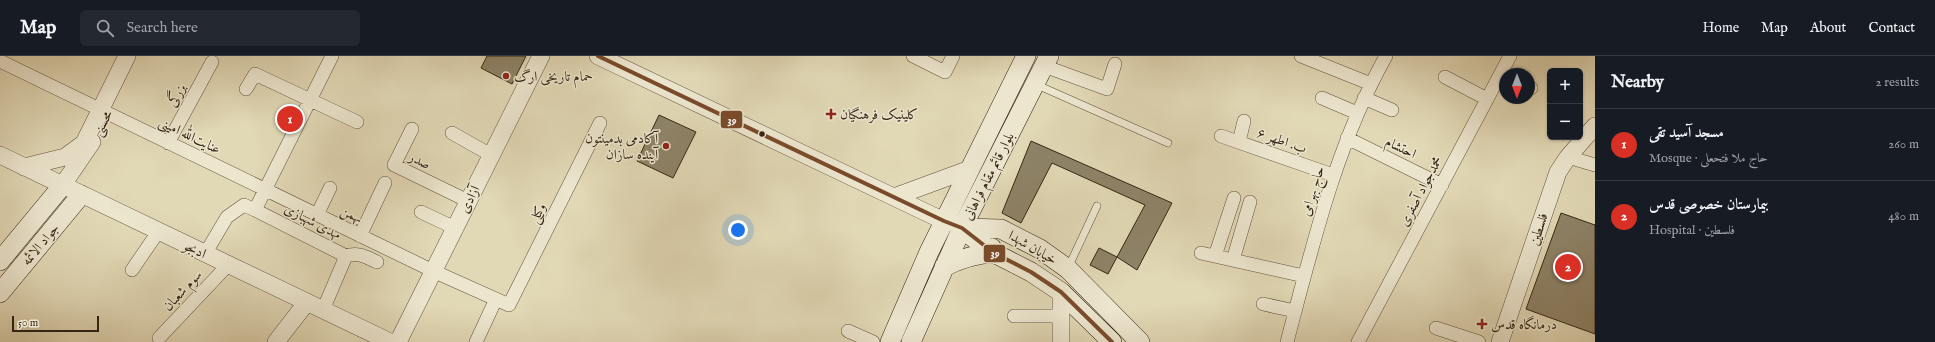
<!DOCTYPE html>
<html lang="en">
<head>
<meta charset="utf-8">
<style>
	body { margin:0; font-family:"IM FELL English",Amiri,serif; background:#242831; color:#f1f3f6 }
	.controls { position:absolute; right:12px; top:12px; display:grid; overflow:hidden; border-radius:6px; box-shadow:0 1px 3px #0004 }
	.controls button { width:36px; height:36px; display:grid; place-items:center; padding:0; border:0; border-bottom:1px solid #363941; background:#171b24; color:#f1f3f6; font:20px sans-serif }
	.compass { position:absolute; left:1499px; top:12px; width:36px; height:36px; border-radius:50%; background:#171b24; box-shadow:0 1px 3px #0004; rotate:180deg }
	.scale { position:absolute; left:12px; bottom:10px; width:87px; box-sizing:border-box; padding-left:4px; border:2px solid #352614; border-top:0; font-size:11px; line-height:14px; white-space:nowrap; color:#352614; -webkit-text-stroke:3px #ece6cf; paint-order:stroke }
	.you { position:absolute; left:738px; top:174px; width:14px; height:14px; margin:-10px; border:3px solid #fff; border-radius:50%; background:#1a73e8; box-shadow:0 0 0 6px #1a73e833 }
	.badge { display:grid; place-items:center; width:26px; height:26px; border-radius:50%; background:#d93025; color:#fff; font-size:13px; font-weight:700 }
	.pin { position:absolute; translate:-50% -50%; border:2px solid #fff; box-shadow:0 1px 4px #0006 }
	.list { margin:0; padding:0; list-style:none }
	h2 { display:flex; justify-content:space-between; align-items:center; height:52px; margin:0; padding:0 16px; font-size:17px }
	h2 small { font-size:13px; font-weight:400; color:#9ea1a6 }
	.list li { display:grid; grid-template-columns:26px 1fr auto; gap:12px; align-items:center; box-sizing:border-box; height:72px; padding:0 16px; border-top:1px solid #363941 }
	.list b { display:block; font-size:15px; white-space:nowrap }
	.list p { margin:0; font-size:13px; white-space:nowrap; color:#9ea1a6 }
	.list em { font-size:13px; font-style:normal; color:#9ea1a6 }
	.icon { flex:none; width:22px; height:22px; fill:none; stroke:currentColor; stroke-width:2; stroke-linecap:round; stroke-linejoin:round }
	.map { position:relative; flex:none; width:1595px; height:286px; overflow:hidden }
	header { display:flex; align-items:center; gap:24px; box-sizing:border-box; height:56px; padding:0 20px; background:#171b24; border-bottom:1px solid #363941 }
	header strong { font-size:19px }
	nav { display:flex; gap:22px; margin-inline-start:auto; font-size:14px }
	.search { width:280px; height:36px; background:#242831; display:flex; align-items:center; gap:10px; box-sizing:border-box; padding:0 14px; border-radius:6px; color:#9ea1a6; font-size:15px }
	main { display:flex }
	aside { flex:1; background:#171b24 }
	.map>svg:first-child { display:block }
</style>
</head>
<body>
<header>
<strong>Map</strong>
<div class="search"><svg class="icon" aria-label="search" viewBox="0 0 24 24"><circle cx="10" cy="10" r="6"/><path d="M15 15l6 6"/></svg>Search here</div>
<nav><a>Home</a><a>Map</a><a>About</a><a>Contact</a></nav>
</header>
<main>
<div class="map">
<svg width="1595" height="286" viewBox="0 0 1595 286">
	<rect width="100%" height="100%" fill="#e1d8b5"/>
	<filter id="stains"><feTurbulence type="fractalNoise" baseFrequency=".005" numOctaves="4"/><feColorMatrix values="0 0 0 0 .2 0 0 0 0 .09 0 0 0 0 .02 0 0 0 .5 -.17"/></filter>
	<radialGradient id="worn" r=".72"><stop offset=".6" stop-color="#630" stop-opacity="0"/><stop offset="1" stop-color="#630" stop-opacity=".3"/></radialGradient>
	<path fill="#8e8368" stroke="#352614" d="M487 0H526L512 28 481 12Z
		M659 59 696 76 673 122 637 105Z
		M1031 85 1172 147 1137 214 1117 201 1145 149 1052 107 1021 167 1002 157Z
		M1561 157 1595 169V278L1526 253Z
		M1099 192 1117 201 1108 218 1090 209Z"/>
	<g fill="none" stroke-linecap="round" stroke-linejoin="round">
		<defs>
			<path id="service" d="M1035 28 1168 87
				M1068 212 1097 150"/>
			<path id="minor" d="M913 0 945 16 953 0
				M1301 0 1371 28
				M0 5 425 211
				M1044 10 1107 33 1115 8
				M1445 21 1487 43
				M1529 31 1531 32
				M246 33 255 18 357 66
				M1322 42 1357 57
				M1364 42 1392 54
				M412 73 394 109 468 145
				M452 77 491 99
				M1221 80 1333 119
				M1347 82 1442 129
				M1239 86 1244 65
				M168 87 212 6
				M1568 101 1595 109
				M255 154 346 200
				M421 156 455 172
				M317 159 330 132
				M360 180 385 127
				M1201 197 1304 220
				M205 198 227 161 244 149 255 154 332 0
				M346 200C358 196 366 201 377 206
				M1215 200 1234 142
				M1233 204 1250 146
				M132 214 158 176
				M433 215 509 249 600 67
				M1263 248 1295 255
				M323 254 346 200
				M1014 260H1061
				M1436 272 1479 286
				M848 275 873 286
				M159 282 228 209
				M476 286 496 243
				M1287 286C1313 188 1336 89 1386 0
				M1358 286 1510 0"/>
			<path id="tertiary" d="M598 0 944 165
				M0 99 390 286
				M24 111 65 101 84 87 127 0
				M62 130 92 86
				M894 141 970 113
				M1061 236V286
				M276 286 307 246
				M398 286 541 0
				M1500 286 1558 116 1568 101 1595 70"/>
			<path id="secondary" d="M959 171 994 197 1031 216 1061 236 1112 286
				M962 172 1001 173 1040 193 1068 213 1140 286
				M0 205 62 130
				M944 211C961 202 975 198 994 197L992 192
				M0 237 81 139
				M890 286 929 196 1026 0
				M911 286 962 172 1049 0"/>
		</defs>
		<use href="#service" stroke="#60523c" stroke-width="8"/>
		<use href="#minor" stroke="#60523c" stroke-width="14"/>
		<use href="#tertiary" stroke="#60523c" stroke-width="18"/>
		<use href="#secondary" stroke="#352614" stroke-width="20"/>
		<use href="#service" stroke="#ece6cf" stroke-width="7"/>
		<use href="#minor" stroke="#ece6cf" stroke-width="13"/>
		<use href="#tertiary" stroke="#ece6cf" stroke-width="17"/>
		<use href="#secondary" stroke="#ece6cf" stroke-width="19"/>
		<defs>
			<path id="bus-1" d="M598 0 944 165 962 172 994 197 1031 216 1061 236 1112 286"/>
		</defs>
		<use href="#bus-1" stroke="#ece6cf" stroke-width="7"/>
		<use href="#bus-1" stroke="#7a4b2a" stroke-width="4"/>
	</g>
	<g fill="#8f2418" stroke="#ece6cf" stroke-width="1.5">
		<circle cx="506" cy="20" r="4"/>
		<path d="M829 52h4v4h4v4h-4v4h-4v-4h-4v-4h4z"/>
		<circle cx="666" cy="90" r="4"/>
		<path d="M1480 262h4v4h4v4h-4v4h-4v-4h-4v-4h4z"/>
	</g>
	<circle fill="#352614" stroke="#ece6cf" stroke-width="1.5" cx="762" cy="78" r="3.5"/>
	<g text-anchor="middle" stroke-width="3" stroke-linejoin="round" paint-order="stroke">
		<g font-size="14" fill="#352614" stroke="#ece6cf" text-anchor="start">
			<text x="514" y="25">حمام تاریخی ارگ</text>
			<text x="840" y="63">کلینیک فرهنگیان</text>
			<text x="658" y="87" text-anchor="end">آکادمی بدمینتون<tspan x="658" dy="16">آینده سازان</tspan></text>
			<text x="1491" y="273">درمانگاه قدس</text>
		</g>
		<g font-size="14" fill="#352614" stroke="#ece6cf">
			<text transform="translate(176 39) rotate(-61)" y="5">بزرگی</text>
			<text transform="translate(102 67) rotate(-63)" y="5">محسنی</text>
			<text transform="translate(190 79) rotate(26)" y="5">عنایت‌الله امینی</text>
			<text transform="translate(1282 84) rotate(19)" y="5">ب. اطهر ۶</text>
			<text transform="translate(1401 91) rotate(26)" y="5">احتشام</text>
			<text transform="translate(420 104) rotate(26)" y="5">صدر</text>
			<text transform="translate(988 120) rotate(-63)" y="5">بلوار قائم مقام فراهانی</text>
			<text transform="translate(1312 135) rotate(-73)" y="5">حاج بهرامی</text>
			<text transform="translate(1420 135) rotate(-62)" y="5">محمدجواد آصفری</text>
			<text transform="translate(469 143) rotate(-63)" y="5">آزادی</text>
			<text transform="translate(537 157) rotate(-64)" y="5">وکیلی</text>
			<text transform="translate(352 158) rotate(26)" y="5">بهمن</text>
			<text transform="translate(313 165) rotate(27)" y="5">مهدی شهبازی</text>
			<text transform="translate(1538 173) rotate(-72)" y="5">فلسطین</text>
			<text transform="translate(40 188) rotate(-50)" y="5">جواد الائمه</text>
			<text transform="translate(1033 191) rotate(30)" y="5">خیابان شهدا</text>
			<text transform="translate(195 193) rotate(25)" y="5">ادبجو</text>
			<text transform="translate(182 234) rotate(-47)" y="5">سوم شعبان</text>
		</g>
	</g>
	<g stroke="#ece6cf" stroke-width="1.5">
		<rect x="720" y="54" width="23" height="19" rx="4" fill="#7a4b2a"/>
		<rect x="983" y="188" width="23" height="19" rx="4" fill="#7a4b2a"/>
	</g>
	<g font-size="11" text-anchor="middle" font-weight="bold" fill="#fff">
		<text x="732" y="68">39</text>
		<text x="995" y="201">39</text>
	</g>
	<rect width="100%" height="100%" filter="url(#stains)"/>
	<rect width="100%" height="100%" fill="url(#worn)"/>
</svg>
<div class="controls">
<button>+</button>
<button>−</button>
</div>
<svg class="compass" viewBox="-18 -18 36 36"><path d="M0-13l5 13h-10z" fill="#e53935"/><path d="M0 13l5-13h-10z" fill="#9ea1a6"/></svg>
<div class="scale">50 m</div>
<div class="you"></div>
<div class="pin badge" style="left:290px;top:63px">1</div>
<div class="pin badge" style="left:1568px;top:211px">2</div>
</div>
<aside>
<h2>Nearby<small>2 results</small></h2>
<ul class="list">
<li><span class="badge">1</span><div><b>مسجد آسید تقی</b><p>Mosque · حاج ملا فتحعلی</p></div><em>260 m</em></li>
<li><span class="badge">2</span><div><b>بیمارستان خصوصی قدس</b><p>Hospital · فلسطین</p></div><em>480 m</em></li>
</ul>
</aside>
</main>
</body>
</html>
